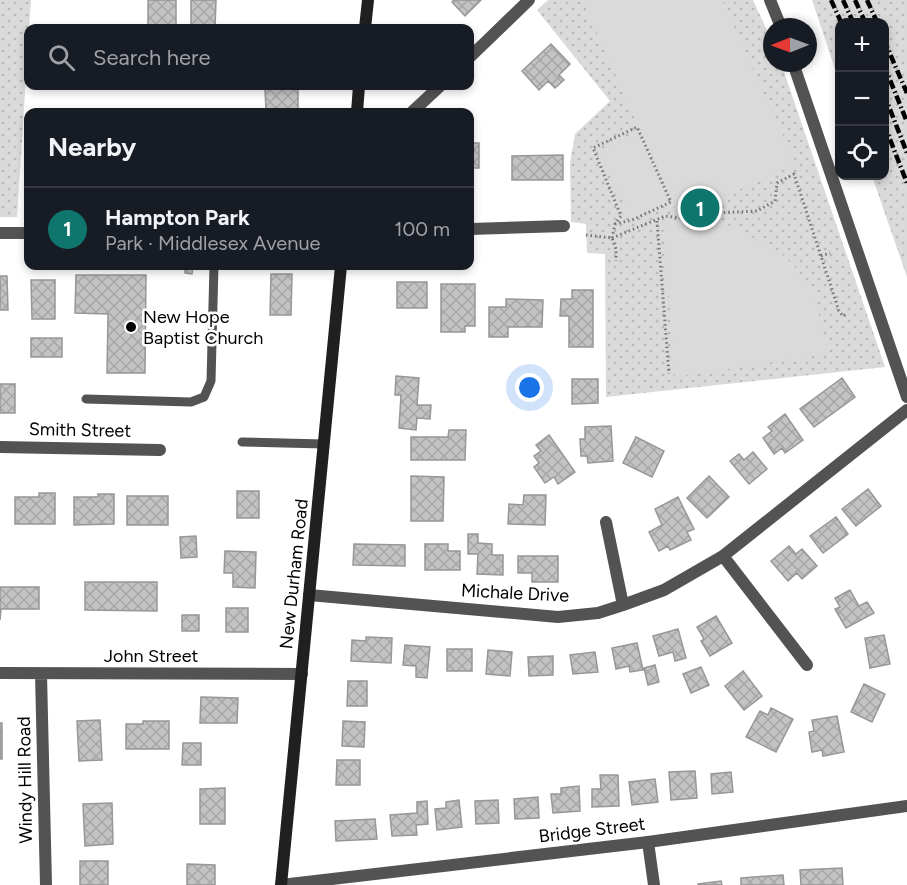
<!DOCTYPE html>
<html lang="en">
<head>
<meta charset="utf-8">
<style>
	body { margin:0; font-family:Figtree,sans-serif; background:#20242c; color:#f1f3f6 }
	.controls { position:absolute; right:18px; top:18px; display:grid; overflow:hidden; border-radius:12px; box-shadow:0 3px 9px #0003 }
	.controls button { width:54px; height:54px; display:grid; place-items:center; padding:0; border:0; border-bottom:2px solid #363941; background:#171b24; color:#f1f3f6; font:30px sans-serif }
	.compass { position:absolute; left:763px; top:18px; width:54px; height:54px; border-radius:50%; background:#171b24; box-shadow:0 3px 9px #0003; rotate:269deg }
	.you { position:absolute; left:530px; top:388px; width:21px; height:21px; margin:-15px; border:4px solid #fff; border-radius:50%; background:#1a73e8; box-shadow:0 0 0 9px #1a73e833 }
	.badge { display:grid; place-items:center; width:39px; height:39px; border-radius:50%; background:#0f766e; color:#fff; font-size:20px; font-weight:700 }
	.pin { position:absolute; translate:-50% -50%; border:3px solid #fff; box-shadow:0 2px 6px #0006 }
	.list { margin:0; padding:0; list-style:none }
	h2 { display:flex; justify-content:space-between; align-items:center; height:78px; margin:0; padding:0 24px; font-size:26px }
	h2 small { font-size:20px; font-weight:400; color:#9ea1a6 }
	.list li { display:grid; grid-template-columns:39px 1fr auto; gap:18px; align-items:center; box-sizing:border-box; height:84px; padding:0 24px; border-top:2px solid #363941 }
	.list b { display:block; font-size:22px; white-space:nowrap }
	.list p { margin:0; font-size:20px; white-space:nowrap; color:#9ea1a6 }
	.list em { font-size:20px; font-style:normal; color:#9ea1a6 }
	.icon { flex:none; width:33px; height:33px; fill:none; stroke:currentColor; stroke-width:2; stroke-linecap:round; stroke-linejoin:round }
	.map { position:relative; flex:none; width:907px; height:885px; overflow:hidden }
	.search { position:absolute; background:#171b24; box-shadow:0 3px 9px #0003; left:24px; top:24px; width:450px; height:66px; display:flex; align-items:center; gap:15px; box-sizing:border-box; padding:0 21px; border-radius:12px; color:#9ea1a6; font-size:22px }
	.panel { position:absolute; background:#171b24; box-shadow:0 3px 9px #0003; left:24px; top:108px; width:450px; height:162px; border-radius:12px }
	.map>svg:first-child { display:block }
</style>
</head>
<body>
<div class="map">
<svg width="907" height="885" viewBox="0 0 907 885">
	<defs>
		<pattern id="grass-dots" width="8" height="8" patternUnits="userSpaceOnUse" patternTransform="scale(1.5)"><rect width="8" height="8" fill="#dadada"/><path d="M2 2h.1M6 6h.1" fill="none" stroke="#b9b9b9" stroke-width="1.8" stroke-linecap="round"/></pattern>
		<pattern id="building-cross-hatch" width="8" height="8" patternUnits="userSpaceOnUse" patternTransform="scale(1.5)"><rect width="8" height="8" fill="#c3c3c3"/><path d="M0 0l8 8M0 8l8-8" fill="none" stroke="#a6a6a6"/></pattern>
	</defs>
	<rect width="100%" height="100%" fill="#fff"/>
	<path fill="url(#grass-dots)" d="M0 0H31L17 217H0Z
		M548 0H753L772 41V63H781L885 367 606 397 605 254 587 253 586 224 571 222 570 163 575 134 610 101 537 10Z
		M812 0H907V277L872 176H884V22H840L839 81Z"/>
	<path fill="#dadada" d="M582 0H722L796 164 679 217Z
		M638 132 669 200 631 219 598 151Z
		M692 221 724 223 779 251 798 270 814 294 828 354 675 377 663 225Z"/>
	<path fill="url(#building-cross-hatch)" stroke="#979797" stroke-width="1.5" d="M148 0H176V28L148 27Z
		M191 0H216L215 28H191Z
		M454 0H481L465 16 452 2Z
		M551 44 570 64 559 75 564 80 555 88 548 81 539 90 522 71Z
		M265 88H298V112H266Z
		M470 143H479V168H470Z
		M563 155V180H512V156Z
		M185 266H193L192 274 185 273Z
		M271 274H292L291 315H270Z
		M76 275H146L145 373H107L108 314 75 313Z
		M0 276H7L8 310H0Z
		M31 280H55V319H32Z
		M397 282H427V308H397Z
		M441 284H475V326H465V332H441Z
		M572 290H593V347H569V316H560L561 299H572Z
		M506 299 543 300 542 327H508V337H489V307H506Z
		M31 338H62V357H31Z
		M396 376 419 378 417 405H431L430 419 417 418 416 430 399 428 401 395H395Z
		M842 378 855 397 814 427 800 409Z
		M572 379H598V403L572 404Z
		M0 384H15V413H0Z
		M785 414 803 440 785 453 782 448 774 454 763 438 772 431 768 427Z
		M611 426 613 461 588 463 587 456H581L580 439H585V427Z
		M449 430H466L465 460H411V437H448Z
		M549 435 575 472 558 484 554 477 545 483 534 467 539 463 534 456 541 451 536 445Z
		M636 437 664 451 652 477 623 463Z
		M753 452 767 469 749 484 730 461 739 454 744 460Z
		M411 476 444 477 443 521H411Z
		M709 476 729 497 707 518 687 498Z
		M868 489 881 506 856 526 842 509Z
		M237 491H259V518H237Z
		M39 493H55V524H15V497H39Z
		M98 494H114V524L74 525V497H98Z
		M524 495H546L545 525 508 524 509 504 523 505Z
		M127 496H168V525H127Z
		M678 497 694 529 687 532 691 540 670 550 668 546 659 551 649 532 662 525 655 509Z
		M836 517 848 534 823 553 810 536Z
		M468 534H478V543L492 544V555H503V575L477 574 478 554H468Z
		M196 536 197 557 181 558 180 537Z
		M354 544 405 545V566L353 565Z
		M425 544H448V551H460V570H425Z
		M789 546 796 554 802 549 817 566 802 579 797 573 788 581 771 561Z
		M225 551 256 552 255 588 233 587V573H224Z
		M518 556H558V582H532V573H518Z
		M85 582H157V611L85 610Z
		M0 587H39V609H1L0 620Z
		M850 590 859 606 867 602 874 613 846 628 835 609 840 607 835 598Z
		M226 608H248V632H226Z
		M182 615H199V631H182Z
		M716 616 732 643 710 656 701 641 704 639 697 627Z
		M678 629 686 658 675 661 673 652 659 656 653 636Z
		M884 635 890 664 870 668 865 638Z
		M366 637 392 638 391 663 351 661 352 640 366 641Z
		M637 643 643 670 630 672 629 666 616 669 612 648Z
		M405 645 430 647 427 678 416 677V666L403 665Z
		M447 649H472V671H447Z
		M488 650 512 652 510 676 486 674Z
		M595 652 598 672 573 674 570 655Z
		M553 656V675L529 676 528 657Z
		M655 665 659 682 648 685 644 668Z
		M701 667 709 685 691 693 683 674Z
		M743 671 762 696 744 710 725 686Z
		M348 681H367V706H347Z
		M864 684 885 694 872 722 851 712Z
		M201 697 238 698 237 723H200Z
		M771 708 793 719 776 752 746 737 760 711 768 715Z
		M837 716 844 752 823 756 822 750 812 752 809 732 814 731 812 720Z
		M100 720 102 760 79 761 77 721Z
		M143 721H169V749H126V724H143Z
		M343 721 365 722 364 747 342 746Z
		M0 723H2V759H0Z
		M183 743H201V765H182Z
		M337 760H360V785H336Z
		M695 771 697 798 671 800 669 772Z
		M731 772 733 792 712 794 711 774Z
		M600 775H618L619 806 592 807V789H601Z
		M655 779 658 802 632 805 629 782Z
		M579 786 580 811 553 813 551 794H561V788Z
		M225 788V824H200V789Z
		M538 797 539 818 515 819 514 799Z
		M459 800 462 827 437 830 435 809 446 808V802Z
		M498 800 499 823 476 824 475 801Z
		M427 801 428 824 416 825 417 835 392 836 390 815 417 813V802Z
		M112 803 113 844 85 846 83 804Z
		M375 819 377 839 336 841 335 821Z
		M80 861H108V885H80Z
		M187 864 215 865V885H187Z
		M842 868 843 885H801L800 870Z
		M783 875 784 885H741V878Z
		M721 881 722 885H698V884Z"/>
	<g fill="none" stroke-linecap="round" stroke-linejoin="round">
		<path stroke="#757575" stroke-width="3" stroke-dasharray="1.5 3" stroke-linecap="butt" d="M657 221 669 374
			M586 235 612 238 616 249V261
			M612 238 665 216 689 219 715 213 757 211 775 201 777 183 794 174 839 311 843 316 848 314
			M612 238 615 224 621 216 593 148 637 127 671 202 632 220 615 224
			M821 256 830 253"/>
		<path stroke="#535353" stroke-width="9" d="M86 399 191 402 204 397 211 381 214 266
			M242 442 324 444"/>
		<path stroke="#535353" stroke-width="12" d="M470 57 529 0
			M412 112 440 86
			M470 229 564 226
			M0 233H28
			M0 447 160 450
			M606 522 623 605
			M723 556 807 665
			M309 595 558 617 598 613 623 605 664 590 723 556 907 410
			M0 673 302 674
			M41 674 46 885
			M648 842 654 885"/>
		<path stroke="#535353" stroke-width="12" d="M770 0 781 27
			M793 63 907 397
			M281 885 648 842 907 806"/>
		<path stroke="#202020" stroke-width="12" d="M365 28 368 0
			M357 112 359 86
			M281 885 341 266"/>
		<path stroke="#000" stroke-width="4.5" stroke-dasharray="9 3 1.5 3" stroke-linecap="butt" d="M831 0 841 22
			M843 0 853 22
			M855 0 865 22
			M867 0 877 22
			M884 40 907 93
			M884 65 907 122
			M884 94 907 153
			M884 124 907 183"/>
	</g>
	<circle fill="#000" stroke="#fff" stroke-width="2" cx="131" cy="327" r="6"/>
	<g text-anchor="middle" stroke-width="5" stroke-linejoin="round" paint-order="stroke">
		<g font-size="18" fill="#000" stroke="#fff" text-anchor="start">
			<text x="143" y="323">New Hope<tspan x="143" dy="21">Baptist Church</tspan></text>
		</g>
		<g font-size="18" fill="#000" stroke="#fff">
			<text transform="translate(80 430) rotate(1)" y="6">Smith Street</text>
			<text transform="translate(294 574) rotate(-84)" y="6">New Durham Road</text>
			<text transform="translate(515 593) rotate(3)" y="6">Michale Drive</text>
			<text x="151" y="662">John Street</text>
			<text transform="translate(25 780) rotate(-91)" y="6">Windy Hill Road</text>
			<text transform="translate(592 830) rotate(-7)" y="6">Bridge Street</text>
		</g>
	</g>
</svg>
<div class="controls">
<button>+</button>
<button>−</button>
<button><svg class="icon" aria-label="locate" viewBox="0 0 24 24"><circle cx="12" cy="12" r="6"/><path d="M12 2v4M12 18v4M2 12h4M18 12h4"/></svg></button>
</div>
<svg class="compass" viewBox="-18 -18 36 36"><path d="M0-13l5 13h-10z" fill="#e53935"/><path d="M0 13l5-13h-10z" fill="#9ea1a6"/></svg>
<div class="you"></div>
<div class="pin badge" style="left:700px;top:208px">1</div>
<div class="search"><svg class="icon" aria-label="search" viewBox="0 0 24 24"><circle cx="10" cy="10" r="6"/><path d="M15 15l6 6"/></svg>Search here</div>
<section class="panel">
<h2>Nearby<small></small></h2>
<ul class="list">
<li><span class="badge">1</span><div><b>Hampton Park</b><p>Park · Middlesex Avenue</p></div><em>100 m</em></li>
</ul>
</section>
</div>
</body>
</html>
